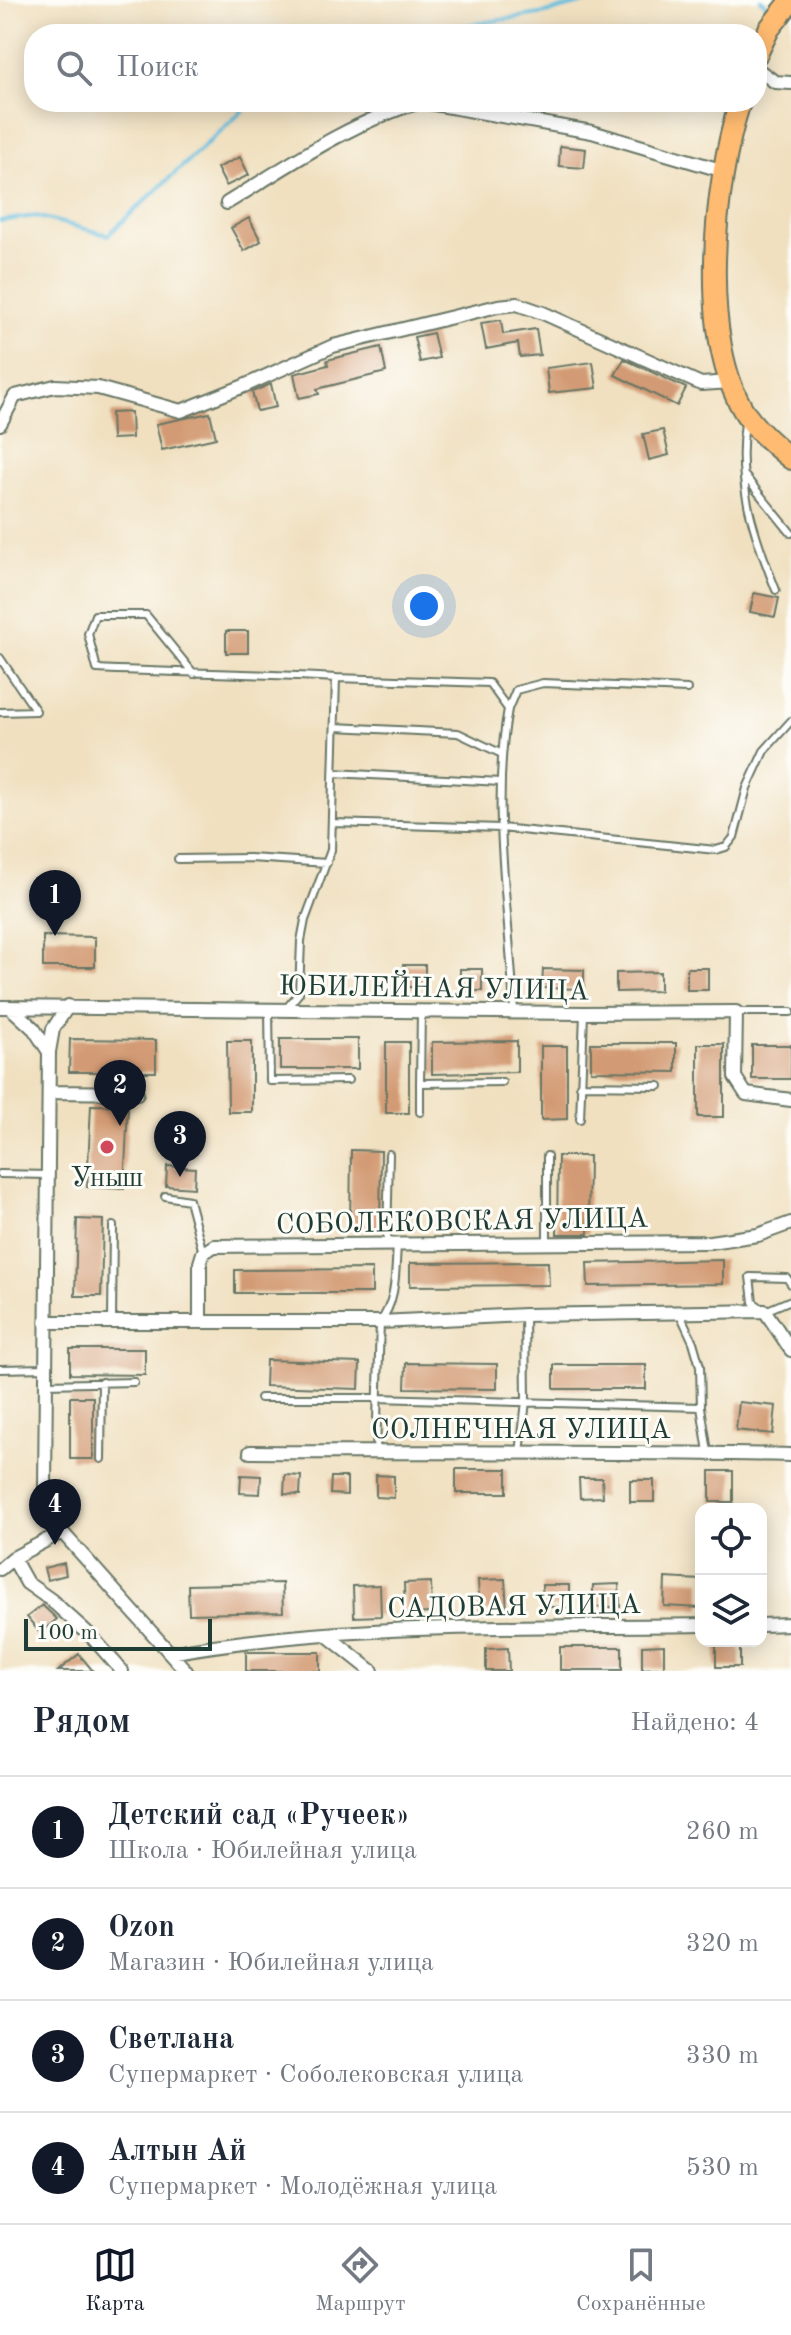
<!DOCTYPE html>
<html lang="ru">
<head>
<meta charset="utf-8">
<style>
	body { margin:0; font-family:"Old Standard TT",serif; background:#f2f2f3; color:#1f2937 }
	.controls { position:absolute; right:24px; bottom:24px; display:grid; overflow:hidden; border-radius:16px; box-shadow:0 4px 20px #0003 }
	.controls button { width:72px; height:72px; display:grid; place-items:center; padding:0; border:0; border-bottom:2px solid #e0e1e3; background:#fff; color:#1f2937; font:40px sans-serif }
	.scale { position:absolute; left:24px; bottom:20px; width:188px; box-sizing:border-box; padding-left:8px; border:4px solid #1f3d34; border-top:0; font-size:22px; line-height:28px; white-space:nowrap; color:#1f3d34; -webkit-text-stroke:6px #fdfcf7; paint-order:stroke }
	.you { position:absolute; left:424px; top:606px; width:28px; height:28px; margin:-20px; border:6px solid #fff; border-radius:50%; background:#1a73e8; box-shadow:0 0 0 12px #1a73e833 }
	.badge { display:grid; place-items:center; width:52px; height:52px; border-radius:50%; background:#111827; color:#fff; font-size:26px; font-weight:700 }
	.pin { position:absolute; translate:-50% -66px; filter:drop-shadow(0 2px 4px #0008) }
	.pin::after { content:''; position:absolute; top:42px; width:28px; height:24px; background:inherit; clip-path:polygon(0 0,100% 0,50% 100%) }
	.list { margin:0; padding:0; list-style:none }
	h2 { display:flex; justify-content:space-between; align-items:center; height:104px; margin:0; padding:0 32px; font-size:34px }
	h2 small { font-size:26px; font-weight:400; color:#747a83 }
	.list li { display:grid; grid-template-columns:52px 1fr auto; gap:24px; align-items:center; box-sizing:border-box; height:112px; padding:0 32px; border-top:2px solid #e0e1e3 }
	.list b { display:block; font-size:30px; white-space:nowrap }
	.list p { margin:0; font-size:26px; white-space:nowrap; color:#747a83 }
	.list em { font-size:26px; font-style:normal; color:#747a83 }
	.icon { flex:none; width:44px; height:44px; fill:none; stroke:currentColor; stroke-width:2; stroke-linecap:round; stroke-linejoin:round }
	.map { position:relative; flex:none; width:791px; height:1671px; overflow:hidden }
	.search { position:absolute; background:#fff; box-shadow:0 4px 20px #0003; left:24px; right:24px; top:24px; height:88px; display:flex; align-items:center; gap:20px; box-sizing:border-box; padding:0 28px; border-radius:32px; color:#747a83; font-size:30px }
	.sheet { height:552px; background:#fff }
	nav { display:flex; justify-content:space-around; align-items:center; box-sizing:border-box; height:112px; border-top:2px solid #e0e1e3; background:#fff; font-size:22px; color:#747a83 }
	nav a { display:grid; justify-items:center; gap:4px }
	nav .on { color:#111827 }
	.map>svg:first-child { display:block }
</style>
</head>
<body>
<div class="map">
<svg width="791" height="1671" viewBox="0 0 791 1671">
	<rect width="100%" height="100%" fill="#fdfcf7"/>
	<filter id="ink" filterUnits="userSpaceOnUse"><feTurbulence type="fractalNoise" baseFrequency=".0125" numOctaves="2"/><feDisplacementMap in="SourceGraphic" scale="16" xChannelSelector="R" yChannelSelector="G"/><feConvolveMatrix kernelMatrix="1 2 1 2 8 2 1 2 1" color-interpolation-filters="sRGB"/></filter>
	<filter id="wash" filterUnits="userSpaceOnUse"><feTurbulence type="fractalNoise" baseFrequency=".006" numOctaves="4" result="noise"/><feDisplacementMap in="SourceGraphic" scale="32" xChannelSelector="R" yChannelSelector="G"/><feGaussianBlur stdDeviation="1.8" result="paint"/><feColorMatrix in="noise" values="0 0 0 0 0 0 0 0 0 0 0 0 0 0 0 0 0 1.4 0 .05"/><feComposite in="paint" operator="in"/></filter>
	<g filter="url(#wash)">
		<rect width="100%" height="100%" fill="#f0e0c0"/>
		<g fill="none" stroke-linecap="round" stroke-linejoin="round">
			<path stroke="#61bddf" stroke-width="4" d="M761 0 775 13
				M409 34 546 13 596 0
				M0 221 35 216 108 235 252 102"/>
		</g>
		<g id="blocks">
			<path fill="#d39b75" d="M560 146 586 149 584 168 559 166Z
				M240 157 249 175 226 186 217 168Z
				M249 218 261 241 244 251 231 228Z
				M501 320 503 334 536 329 540 355 520 357 518 343 486 349 481 323Z
				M433 333 439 358 420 362 414 337Z
				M381 347 386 372 317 389 319 394 299 398 294 374 328 365 327 360Z
				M624 359 686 388 677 406 615 375Z
				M593 362 597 388 549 393 546 368Z
				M271 384 276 407 257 411 252 392Z
				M131 412 132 438 112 439 111 413Z
				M210 413 216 438 162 450 156 424Z
				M663 430 669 455 649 460 643 434Z
				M754 593 779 598 775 617 750 612Z
				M226 631H248V653H226Z
				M43 936 95 937V967H43Z
				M403 965H425V987H403Z
				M687 968H708V990H687Z
				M460 969H482V991H460Z
				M543 969 584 970V989L542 988Z
				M660 972V991L616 992V973Z
				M70 1039 156 1040V1072H69Z
				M280 1039H358V1069H280Z
				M227 1041H252V1112H228Z
				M517 1041V1072L432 1074V1042Z
				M386 1042H409V1113H386Z
				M591 1043H676V1072L591 1071Z
				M698 1044H724V1117H698Z
				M752 1045H791V1079H752Z
				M541 1046H567V1119L541 1120Z
				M91 1105 128 1106 124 1189 87 1187Z
				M351 1150 381 1151 380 1229H350Z
				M558 1156H589L588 1234H557Z
				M167 1166 195 1168 194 1188 166 1186Z
				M77 1219 103 1220 101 1296H75Z
				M723 1260V1284L588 1286 587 1263Z
				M548 1262 549 1285 410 1286V1263Z
				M372 1269V1293H235V1270Z
				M70 1349H145V1375L70 1374Z
				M266 1360 360 1363 359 1389 265 1386Z
				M406 1363 497 1364V1389L405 1388Z
				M554 1365H646V1389H554Z
				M70 1397H93V1459H70Z
				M739 1402 776 1406 773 1434 736 1430Z
				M456 1469H507V1493H456Z
				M710 1471H733V1502H710Z
				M241 1475 261 1476 260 1494 240 1493Z
				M285 1475 301 1476 300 1495 284 1494Z
				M376 1475 394 1476V1498L376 1497Z
				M331 1477H347V1495L330 1494Z
				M579 1478H602L603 1497 580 1498Z
				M630 1480H654V1502H630Z
				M64 1563 66 1575 47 1580 44 1568Z
				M665 1578 701 1580V1608L664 1606Z
				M505 1579 507 1610 480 1612 478 1580Z
				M431 1582 432 1613 405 1614 404 1583Z
				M282 1583 283 1612 189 1614 188 1585Z
				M619 1584 620 1607H593V1585Z
				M380 1585 381 1616 354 1617 353 1586Z
				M542 1585H569V1607H543Z
				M42 1605 57 1619 40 1633 27 1617Z
				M716 1644H740V1667H716Z
				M664 1645V1668L642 1669V1646Z
				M560 1647H622V1670H560Z
				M508 1648 509 1671H486V1649Z
				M246 1652H320V1671H246Z
				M79 1654 93 1671H58Z"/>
		</g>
	</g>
	<g filter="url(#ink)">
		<use href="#blocks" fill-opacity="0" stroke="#687665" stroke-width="2"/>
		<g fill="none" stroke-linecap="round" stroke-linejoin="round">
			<defs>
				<path id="service" d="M745 423C736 483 754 535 776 590
					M744 475 791 533
					M0 658 36 711 0 712
					M194 674 146 615H95L88 634 97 669C176 673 256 673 336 678L331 850 305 920 301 941 299 993 286 1009
					M336 678 489 683 508 709C490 808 510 912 514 1012
					M508 709 516 690 543 683 687 689
					M335 727 458 733 502 754
					M334 773 501 782
					M333 823 501 828 716 850 726 847 734 837 747 788 764 751 791 721
					M178 859 250 858 327 863
					M269 1009 270 1081 348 1080
					M421 1011 420 1083 502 1082
					M736 1012H791
					M420 1083V1112
					M580 1085 659 1086
					M580 1119 584 1013
					M547 1156V1243
					M0 1174 49 1175
					M165 1196 189 1200 203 1253
					M387 1245 389 1154
					M791 1284 787 1278 750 1277 753 1302 765 1311 791 1300
					M680 1314 693 1342 700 1366 701 1407 708 1452
					M112 1322 113 1226
					M0 1369 47 1368
					M47 1384 134 1382
					M260 1398H376L701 1407
					M376 1453 380 1322C397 1300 395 1272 397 1245
					M520 1453 526 1401 525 1315
					M101 1459 102 1382"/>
				<path id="minor" d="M757 69 775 82 791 83
					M423 102 592 132 724 171
					M227 203C289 165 350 122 420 102
					M0 424 15 396 55 386 98 388 181 411 244 386 333 346 498 306 517 304 543 313 701 384 731 382
					M0 1007 584 1013 736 1012 735 1077 746 1094 791 1100
					M10 1007 34 1029 49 1052 45 1487 51 1513 62 1532 186 1671
					M49 1052 53 1029 68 1006
					M51 1092 137 1093
					M46 1322H380L525 1315 765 1311 791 1350
					M200 1322V1263L203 1253 214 1246 710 1242 758 1235 791 1223
					M250 1452C430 1453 611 1451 791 1455
					M13 1558 27 1583 51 1600 92 1637 122 1671
					M0 1569 13 1558 62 1532
					M761 1625 791 1624
					M328 1636 372 1671
					M170 1653C344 1622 524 1628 701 1625"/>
				<path id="primary" d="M757 54 769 29 791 1
					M740 102C714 183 697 342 747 416 758 431 776 447 791 459"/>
			</defs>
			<use href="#service" stroke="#687665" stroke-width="10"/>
			<use href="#minor" stroke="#687665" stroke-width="16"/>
			<use href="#primary" stroke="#687665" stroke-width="24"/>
			<use href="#service" stroke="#fff" stroke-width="6"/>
			<use href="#minor" stroke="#fff" stroke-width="12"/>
			<use href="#primary" stroke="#ffbb71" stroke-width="20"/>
		</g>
	</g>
	<circle fill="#d1495b" stroke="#fdfcf7" stroke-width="3" cx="107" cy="1147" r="8"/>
	<g text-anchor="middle" stroke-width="6" stroke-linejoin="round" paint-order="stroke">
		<g font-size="28" fill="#1f3d34" stroke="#fdfcf7">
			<text transform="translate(434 987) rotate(1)" y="10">ЮБИЛЕЙНАЯ УЛИЦА</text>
			<text transform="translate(462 1220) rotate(-1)" y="10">СОБОЛЕКОВСКАЯ УЛИЦА</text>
			<text x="521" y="1438">СОЛНЕЧНАЯ УЛИЦА</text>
			<text transform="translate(514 1605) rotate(-1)" y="10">САДОВАЯ УЛИЦА</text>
		</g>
		<g font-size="28" fill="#1f3d34" stroke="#fdfcf7">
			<text x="107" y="1186">Уныш</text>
		</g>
	</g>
</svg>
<div class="controls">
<button><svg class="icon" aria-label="locate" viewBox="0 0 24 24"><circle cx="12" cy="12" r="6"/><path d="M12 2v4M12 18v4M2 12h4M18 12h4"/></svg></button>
<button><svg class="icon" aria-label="layers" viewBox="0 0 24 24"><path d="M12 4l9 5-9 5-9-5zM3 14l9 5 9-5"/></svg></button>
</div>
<div class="scale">100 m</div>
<div class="you"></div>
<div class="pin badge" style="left:55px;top:936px">1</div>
<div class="pin badge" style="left:120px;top:1126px">2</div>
<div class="pin badge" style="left:180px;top:1177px">3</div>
<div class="pin badge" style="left:55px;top:1545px">4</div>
<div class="search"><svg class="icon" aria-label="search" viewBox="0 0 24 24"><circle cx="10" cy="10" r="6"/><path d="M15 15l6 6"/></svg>Поиск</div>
</div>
<section class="sheet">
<h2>Рядом<small>Найдено: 4</small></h2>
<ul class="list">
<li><span class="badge">1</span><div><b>Детский сад «Ручеек»</b><p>Школа · Юбилейная улица</p></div><em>260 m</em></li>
<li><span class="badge">2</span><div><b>Ozon</b><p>Магазин · Юбилейная улица</p></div><em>320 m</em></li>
<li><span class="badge">3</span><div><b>Светлана</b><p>Супермаркет · Соболековская улица</p></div><em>330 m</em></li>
<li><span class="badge">4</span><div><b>Алтын Ай</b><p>Супермаркет · Молодёжная улица</p></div><em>530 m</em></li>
</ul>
</section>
<nav>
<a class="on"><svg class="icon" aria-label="map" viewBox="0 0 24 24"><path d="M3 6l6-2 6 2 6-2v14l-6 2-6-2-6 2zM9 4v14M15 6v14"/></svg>Карта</a>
<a><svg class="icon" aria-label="directions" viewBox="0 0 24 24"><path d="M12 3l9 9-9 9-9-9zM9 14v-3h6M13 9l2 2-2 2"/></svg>Маршрут</a>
<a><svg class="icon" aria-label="saved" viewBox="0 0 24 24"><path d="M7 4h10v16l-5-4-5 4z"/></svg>Сохранённые</a>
</nav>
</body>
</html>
